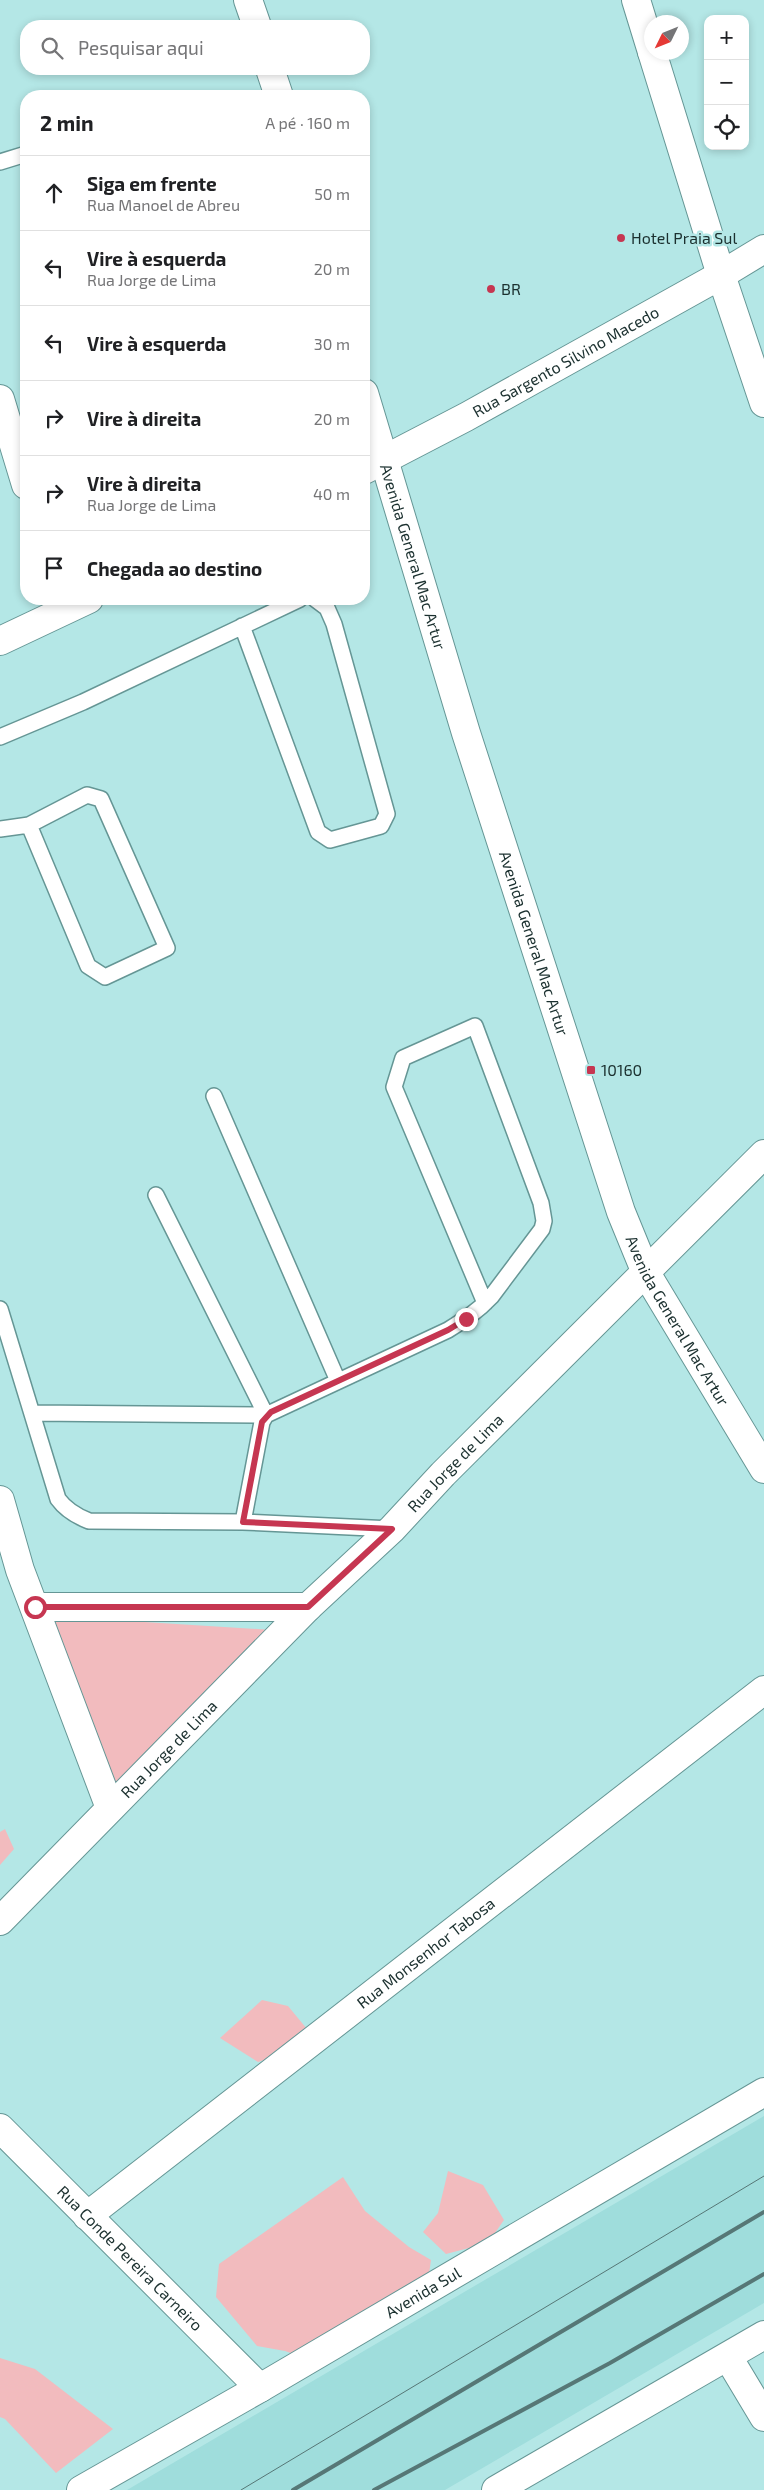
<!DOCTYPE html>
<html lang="pt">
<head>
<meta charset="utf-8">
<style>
	body { margin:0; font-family:"Exo 2",sans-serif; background:#f2f2f2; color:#202124 }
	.controls { position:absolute; right:15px; top:15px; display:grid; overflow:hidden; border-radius:10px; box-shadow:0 2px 8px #0003 }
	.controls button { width:45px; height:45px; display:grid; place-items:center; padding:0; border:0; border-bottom:1px solid #e0e0e0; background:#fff; color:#202124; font:25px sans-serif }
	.compass { position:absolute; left:644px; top:15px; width:45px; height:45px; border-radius:50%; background:#fff; box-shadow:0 2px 8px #0003; rotate:227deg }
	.stop { position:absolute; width:15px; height:15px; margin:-11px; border:4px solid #c63651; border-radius:50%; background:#fff }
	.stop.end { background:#c63651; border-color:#fff; box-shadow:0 1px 5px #0008 }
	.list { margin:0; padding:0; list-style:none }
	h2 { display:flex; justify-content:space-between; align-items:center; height:65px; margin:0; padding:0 20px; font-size:21px }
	h2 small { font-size:16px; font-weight:400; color:#757577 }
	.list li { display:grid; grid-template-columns:32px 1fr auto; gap:15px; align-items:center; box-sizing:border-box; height:75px; padding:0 20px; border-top:1px solid #e0e0e0 }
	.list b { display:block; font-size:19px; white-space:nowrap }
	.list p { margin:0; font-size:16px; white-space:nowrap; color:#757577 }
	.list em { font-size:16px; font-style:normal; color:#757577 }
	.icon { flex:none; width:28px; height:28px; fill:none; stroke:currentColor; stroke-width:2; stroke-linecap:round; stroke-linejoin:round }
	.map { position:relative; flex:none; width:764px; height:2490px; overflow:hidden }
	.search { position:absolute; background:#fff; box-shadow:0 2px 8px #0003; left:20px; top:20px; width:350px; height:55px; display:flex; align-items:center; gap:12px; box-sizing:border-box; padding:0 18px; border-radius:20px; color:#757577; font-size:19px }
	.panel { position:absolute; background:#fff; box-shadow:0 2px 8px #0003; left:20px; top:90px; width:350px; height:515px; border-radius:20px }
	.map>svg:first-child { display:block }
</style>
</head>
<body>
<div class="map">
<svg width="764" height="2490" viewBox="0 0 764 2490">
	<rect width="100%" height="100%" fill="#b4e7e6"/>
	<path fill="#9fdddc" d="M764 2116V2303L445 2490H127Z"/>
	<path fill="#f2bbbe" d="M49 1616 272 1630 115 1788Z
		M5 1829 14 1849 0 1865V1832Z
		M262 2000 288 2006 307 2029 281 2055 258 2062 220 2038Z
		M448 2171 483 2185 504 2220 488 2243 446 2254 423 2232 438 2213Z
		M343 2177 365 2211 409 2247 431 2260 428 2281 302 2357 285 2351 257 2346 216 2297 219 2264Z
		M0 2358 35 2369 113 2429 56 2473 5 2419 0 2417Z"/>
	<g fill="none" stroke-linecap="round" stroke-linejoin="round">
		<defs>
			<path id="lane" d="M0 162 26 154
				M242 626 318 832 330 840 381 826 387 814 334 624 327 608 315 599
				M0 737 83 702 300 599
				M0 829 29 825 88 966 105 977 167 948 101 799 87 795 29 825
				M214 1096 338 1381
				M156 1195 266 1415
				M0 1309 58 1499C66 1510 76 1516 89 1521L243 1522 392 1529
				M32 1413 266 1415
				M243 1522 262 1422 266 1415 448 1330C464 1320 478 1311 491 1297L542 1229 544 1221 541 1203 475 1026 403 1058 394 1087 485 1303"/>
			<g id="street">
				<path d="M636 0 652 52"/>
				<path d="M652 52 721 275 764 403"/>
				<path d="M0 399 26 485"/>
				<path id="s1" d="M364 470 466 417 721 275 764 249"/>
				<path d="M0 641 89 599"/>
				<path d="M0 1500 20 1570 110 1808"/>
				<path d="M35 1607H308"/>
				<path id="s2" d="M0 1921 308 1607 392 1529 443 1474 764 1154"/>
				<path id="s3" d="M0 2128 260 2388"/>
				<path id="s4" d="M87 2216 764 1690"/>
				<path d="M728 2357 764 2417"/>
				<path id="s5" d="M81 2490 260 2388 764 2092"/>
				<path d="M496 2490 764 2335"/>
			</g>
			<g id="secondary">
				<path d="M248 0 257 26"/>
				<path d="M270 69 279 96"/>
				<path id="s6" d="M364 393 466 733 621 1212 646 1273 764 1469"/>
			</g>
		</defs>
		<use href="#lane" stroke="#659695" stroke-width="18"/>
		<use href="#street" stroke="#659695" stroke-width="30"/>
		<use href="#secondary" stroke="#659695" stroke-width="30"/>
		<use href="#lane" stroke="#fff" stroke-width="15"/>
		<use href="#street" stroke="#fff" stroke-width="28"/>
		<use href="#secondary" stroke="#fff" stroke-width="28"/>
		<path stroke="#567776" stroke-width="1" d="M241 2490 764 2176"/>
		<path stroke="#567776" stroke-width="4" d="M293 2490 764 2212
			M374 2490 610 2363 764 2274"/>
	</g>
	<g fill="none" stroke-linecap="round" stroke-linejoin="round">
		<path stroke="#c63651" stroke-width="6" d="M35 1607H308L392 1529 243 1522 262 1422 271 1412 448 1330 466 1319"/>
	</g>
	<g fill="#c63651" stroke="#b4e7e6" stroke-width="2">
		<circle cx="621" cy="238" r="5"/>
		<circle cx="491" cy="289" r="5"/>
		<rect x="586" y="1065" width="10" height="10" rx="2.5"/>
	</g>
	<g text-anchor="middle" stroke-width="5" stroke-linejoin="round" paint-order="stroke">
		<g font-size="16" fill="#1b302f" stroke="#b4e7e6" text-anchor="start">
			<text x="631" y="244">Hotel Praia Sul</text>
			<text x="501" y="295">BR</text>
			<text x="601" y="1076">10160</text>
		</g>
		<g font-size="16" fill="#1b302f" stroke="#b4e7e6">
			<text dy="6" stroke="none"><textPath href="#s1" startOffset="229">Rua Sargento Silvino Macedo</textPath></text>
			<text dy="6" stroke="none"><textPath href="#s6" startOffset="171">Avenida General Mac Artur</textPath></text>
			<text dy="6" stroke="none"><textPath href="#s6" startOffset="576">Avenida General Mac Artur</textPath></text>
			<text dy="6" stroke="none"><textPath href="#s6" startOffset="981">Avenida General Mac Artur</textPath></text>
			<text dy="6" stroke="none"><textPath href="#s2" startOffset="646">Rua Jorge de Lima</textPath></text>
			<text dy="6" stroke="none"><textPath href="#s2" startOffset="241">Rua Jorge de Lima</textPath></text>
			<text dy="6" stroke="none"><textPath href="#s4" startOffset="429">Rua Monsenhor Tabosa</textPath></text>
			<text dy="6" stroke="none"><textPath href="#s3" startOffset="184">Rua Conde Pereira Carneiro</textPath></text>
			<text dy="6" stroke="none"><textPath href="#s5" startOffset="395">Avenida Sul</textPath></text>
		</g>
	</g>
</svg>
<div class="controls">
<button>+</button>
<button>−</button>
<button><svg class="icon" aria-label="locate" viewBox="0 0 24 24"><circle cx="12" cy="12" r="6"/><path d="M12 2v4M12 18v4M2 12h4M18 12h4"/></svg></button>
</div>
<svg class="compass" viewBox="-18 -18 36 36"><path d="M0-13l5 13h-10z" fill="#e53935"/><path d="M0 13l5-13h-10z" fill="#757577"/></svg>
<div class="stop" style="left:35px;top:1607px"></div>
<div class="stop end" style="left:466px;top:1319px"></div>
<div class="search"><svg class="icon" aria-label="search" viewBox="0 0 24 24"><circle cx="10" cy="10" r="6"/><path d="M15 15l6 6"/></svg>Pesquisar aqui</div>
<section class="panel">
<h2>2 min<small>A pé · 160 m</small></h2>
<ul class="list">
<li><svg class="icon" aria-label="ahead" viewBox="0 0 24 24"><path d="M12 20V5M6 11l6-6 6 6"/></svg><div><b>Siga em frente</b><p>Rua Manoel de Abreu</p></div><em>50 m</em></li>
<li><svg class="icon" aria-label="left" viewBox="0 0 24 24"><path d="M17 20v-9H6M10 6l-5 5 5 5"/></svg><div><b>Vire à esquerda</b><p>Rua Jorge de Lima</p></div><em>20 m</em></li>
<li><svg class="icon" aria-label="left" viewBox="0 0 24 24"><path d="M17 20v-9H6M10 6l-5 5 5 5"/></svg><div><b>Vire à esquerda</b></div><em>30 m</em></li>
<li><svg class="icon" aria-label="right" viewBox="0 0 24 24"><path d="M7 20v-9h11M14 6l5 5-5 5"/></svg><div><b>Vire à direita</b></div><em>20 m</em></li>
<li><svg class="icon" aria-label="right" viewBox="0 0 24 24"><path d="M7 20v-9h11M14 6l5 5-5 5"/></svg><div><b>Vire à direita</b><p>Rua Jorge de Lima</p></div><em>40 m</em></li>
<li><svg class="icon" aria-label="arrive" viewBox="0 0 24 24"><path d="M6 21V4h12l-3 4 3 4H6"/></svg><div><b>Chegada ao destino</b></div></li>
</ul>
</section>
</div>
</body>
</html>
